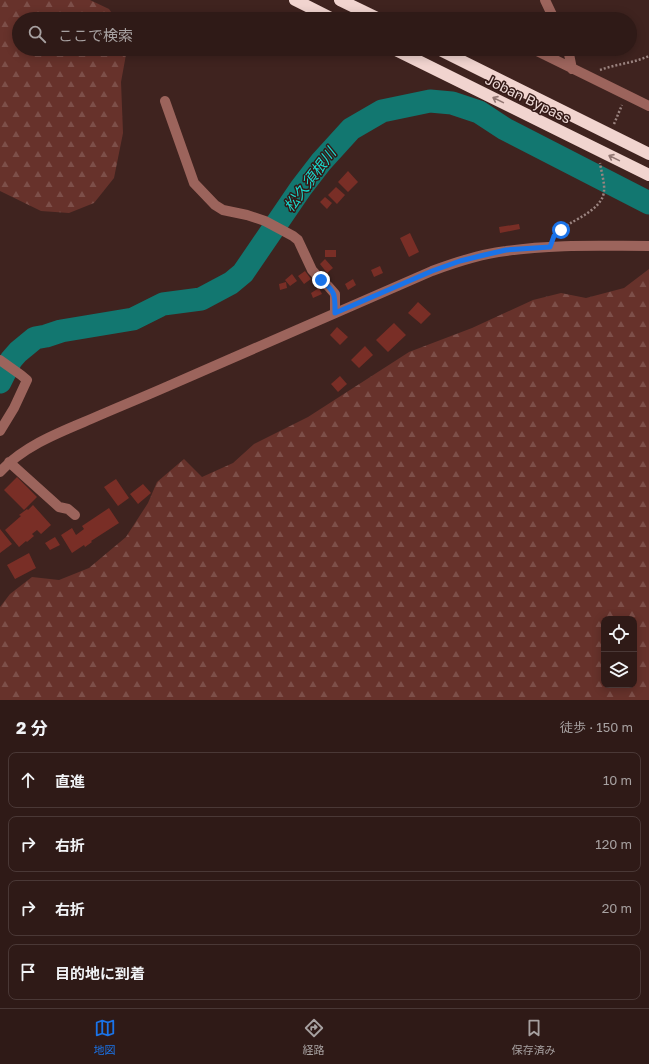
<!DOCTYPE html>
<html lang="ja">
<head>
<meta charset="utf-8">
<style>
	body { margin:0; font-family:"Golos Text","Noto Sans JP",sans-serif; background:#372320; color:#f1f3f6 }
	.controls { position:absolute; right:12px; bottom:12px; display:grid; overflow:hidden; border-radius:8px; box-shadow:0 2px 10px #0003 }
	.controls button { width:36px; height:36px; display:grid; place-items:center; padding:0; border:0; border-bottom:1px solid #4a3836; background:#2f1a17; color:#f1f3f6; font:20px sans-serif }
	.stop { position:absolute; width:12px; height:12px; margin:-9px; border:3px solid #1a73e8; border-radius:50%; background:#fff }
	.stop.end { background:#1a73e8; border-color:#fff; box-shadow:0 1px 4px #0008 }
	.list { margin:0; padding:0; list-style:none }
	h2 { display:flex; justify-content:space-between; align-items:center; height:52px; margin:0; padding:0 16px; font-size:17px }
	h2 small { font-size:13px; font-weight:400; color:#a7a1a1 }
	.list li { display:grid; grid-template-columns:26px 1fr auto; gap:12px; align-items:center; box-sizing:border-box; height:56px; margin:0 8px 8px; padding:0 8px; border:1px solid #4a3836; border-radius:8px }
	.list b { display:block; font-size:15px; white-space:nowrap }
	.list em { font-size:13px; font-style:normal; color:#a7a1a1 }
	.icon { flex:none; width:22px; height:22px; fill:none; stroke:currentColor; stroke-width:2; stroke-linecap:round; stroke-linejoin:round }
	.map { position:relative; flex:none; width:649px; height:700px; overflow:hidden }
	.search { position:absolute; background:#2f1a17; box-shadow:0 2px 10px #0003; left:12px; right:12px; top:12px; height:44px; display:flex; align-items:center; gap:10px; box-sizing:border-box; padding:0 14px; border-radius:22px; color:#a7a1a1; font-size:15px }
	.sheet { height:308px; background:#2f1a17 }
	nav { display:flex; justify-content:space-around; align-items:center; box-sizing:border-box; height:56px; border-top:1px solid #4a3836; background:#2f1a17; font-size:11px; color:#a7a1a1 }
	nav a { display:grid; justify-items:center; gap:2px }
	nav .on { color:#1a73e8 }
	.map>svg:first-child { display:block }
</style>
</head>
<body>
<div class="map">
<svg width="649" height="700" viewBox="0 0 649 700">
	<defs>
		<pattern id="forest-firs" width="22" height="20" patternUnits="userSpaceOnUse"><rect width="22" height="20" fill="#67322b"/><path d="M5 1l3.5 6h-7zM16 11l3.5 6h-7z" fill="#7d4f49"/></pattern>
	</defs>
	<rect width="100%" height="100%" fill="#3f231f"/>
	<path fill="url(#forest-firs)" fill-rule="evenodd" d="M0 0H90L109 9 116 19H19V49H127L121 82 123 133 114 178 94 203 69 213 41 211 0 191Z
		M649 269V700H0V607L10 594 32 577 59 580 89 568 126 537 148 503 157 482 184 459 202 477 233 463 254 444 308 417 409 352 472 328 533 300 561 293 586 298 624 288ZM604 619H634V685H604Z"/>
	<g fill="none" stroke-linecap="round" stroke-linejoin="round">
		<path stroke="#127770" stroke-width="23" d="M0 382 11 360 18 352 35 338 46 336 61 331 133 319 163 304 201 299 231 283 243 273 301 188 321 162 351 129 382 111 430 101 452 103 479 112 505 129 649 203"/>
	</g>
	<path fill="#792e26" d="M348 171 358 182 348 192 338 182Z
		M336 187 345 195 337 204 328 195Z
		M325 197 332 203 327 209 320 202Z
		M519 224 520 229 500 233 499 227Z
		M410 233 419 252 409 257 400 238Z
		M325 250H336V257H325Z
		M325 259 333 268 327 273 320 264Z
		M380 266 383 273 374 277 371 270Z
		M305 271 311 279 304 284 298 276Z
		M292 274 297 281 290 286 285 280Z
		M353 279 356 285 348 290 345 284Z
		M286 282 287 288 280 290 279 284Z
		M319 288 322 294 313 298 311 293Z
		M418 302 431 314 421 324 408 313Z
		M394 323 406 335 388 352 376 340Z
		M337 327 348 337 340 345 330 335Z
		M365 346 373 355 359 368 351 360Z
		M340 376 347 384 338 392 331 384Z
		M17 477 37 497 24 510 4 490Z
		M116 479 129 498 118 506 104 487Z
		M143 484 151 493 138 504 130 494Z
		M33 505 51 525 41 534 37 530 32 534 34 536 27 542 26 541 19 547 5 530 21 516 19 515 27 509 28 510Z
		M109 508 119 523 91 541 92 542 85 547 84 545 72 553 61 535 72 528 76 535 84 529 82 526Z
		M0 529 12 544 0 553Z
		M55 537 60 545 50 550 45 543Z
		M29 553 36 568 15 579 7 565Z"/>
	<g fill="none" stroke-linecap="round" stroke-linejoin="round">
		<path stroke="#9b8480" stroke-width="2.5" stroke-dasharray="2 2" stroke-linecap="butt" d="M600 70C616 64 634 63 649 56
			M614 124 622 105
			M554 235C559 232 564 228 569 224 581 217 603 207 604 191 605 184 601 170 600 163"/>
		<path stroke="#9c645c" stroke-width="10" d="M545 0 554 19
			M533 49 649 106
			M568 49 572 69
			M165 101 194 183 215 205 223 210 247 215 265 221 293 236 298 240 312 270 321 280 328 286 335 294V313
			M0 360 21 375 27 380 14 408 0 431
			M9 462 59 507 68 509 75 515
			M0 472C23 446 60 432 91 419 116 408 141 398 166 387 255 349 343 309 432 271 456 262 480 254 506 251 553 244 601 246 649 246"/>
		<path stroke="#f1d4cf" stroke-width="12" d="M295 0 333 19
			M340 0 379 19"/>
		<path stroke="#f1d4cf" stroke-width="12" d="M394 49 649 175
			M438 49 649 154"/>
	</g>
	<defs><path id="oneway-shaft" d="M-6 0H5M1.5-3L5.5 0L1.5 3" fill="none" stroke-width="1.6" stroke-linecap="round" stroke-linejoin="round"/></defs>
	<g stroke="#927672">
		<use href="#oneway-shaft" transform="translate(498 100) rotate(-154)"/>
		<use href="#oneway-shaft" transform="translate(614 158) rotate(-154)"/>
	</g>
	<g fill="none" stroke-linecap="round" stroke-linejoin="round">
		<path stroke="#1a73e8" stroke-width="5" d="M321 280C336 292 335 295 335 313L432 271 460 261 480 256 506 250 550 247 554 236 561 230"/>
	</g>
	<g text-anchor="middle" stroke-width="3" stroke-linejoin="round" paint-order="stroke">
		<g font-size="14" fill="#eedbd8" stroke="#341916">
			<text transform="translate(528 99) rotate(26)" y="5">Joban Bypass</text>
		</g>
		<g font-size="15" font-style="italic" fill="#19dace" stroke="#341916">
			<text transform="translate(310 180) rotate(-53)" y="5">松久須根川</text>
		</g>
	</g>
</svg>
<div class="controls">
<button><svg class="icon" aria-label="locate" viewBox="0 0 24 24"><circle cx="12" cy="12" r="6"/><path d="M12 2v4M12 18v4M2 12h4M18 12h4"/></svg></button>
<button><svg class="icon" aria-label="layers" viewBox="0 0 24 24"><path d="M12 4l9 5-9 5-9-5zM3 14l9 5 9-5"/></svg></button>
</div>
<div class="stop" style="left:561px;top:230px"></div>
<div class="stop end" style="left:321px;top:280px"></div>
<div class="search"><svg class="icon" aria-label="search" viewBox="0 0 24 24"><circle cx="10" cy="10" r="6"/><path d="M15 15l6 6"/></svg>ここで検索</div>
</div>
<section class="sheet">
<h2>2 分<small>徒歩 · 150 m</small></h2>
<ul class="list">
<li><svg class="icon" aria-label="ahead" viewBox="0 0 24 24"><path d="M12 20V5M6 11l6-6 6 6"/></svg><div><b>直進</b></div><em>10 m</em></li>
<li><svg class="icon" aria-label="right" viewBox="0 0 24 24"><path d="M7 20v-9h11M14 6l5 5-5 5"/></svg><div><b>右折</b></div><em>120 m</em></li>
<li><svg class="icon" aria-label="right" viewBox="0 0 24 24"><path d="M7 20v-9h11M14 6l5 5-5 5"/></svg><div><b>右折</b></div><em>20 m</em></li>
<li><svg class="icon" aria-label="arrive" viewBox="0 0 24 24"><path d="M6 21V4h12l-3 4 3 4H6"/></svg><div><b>目的地に到着</b></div></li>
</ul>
</section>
<nav>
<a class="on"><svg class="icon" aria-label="map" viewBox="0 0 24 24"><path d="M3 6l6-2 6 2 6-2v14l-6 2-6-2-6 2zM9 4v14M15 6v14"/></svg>地図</a>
<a><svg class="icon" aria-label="directions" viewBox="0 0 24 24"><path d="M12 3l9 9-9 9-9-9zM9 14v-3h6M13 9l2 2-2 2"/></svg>経路</a>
<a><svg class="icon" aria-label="saved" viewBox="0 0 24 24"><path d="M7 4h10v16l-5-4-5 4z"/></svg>保存済み</a>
</nav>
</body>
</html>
